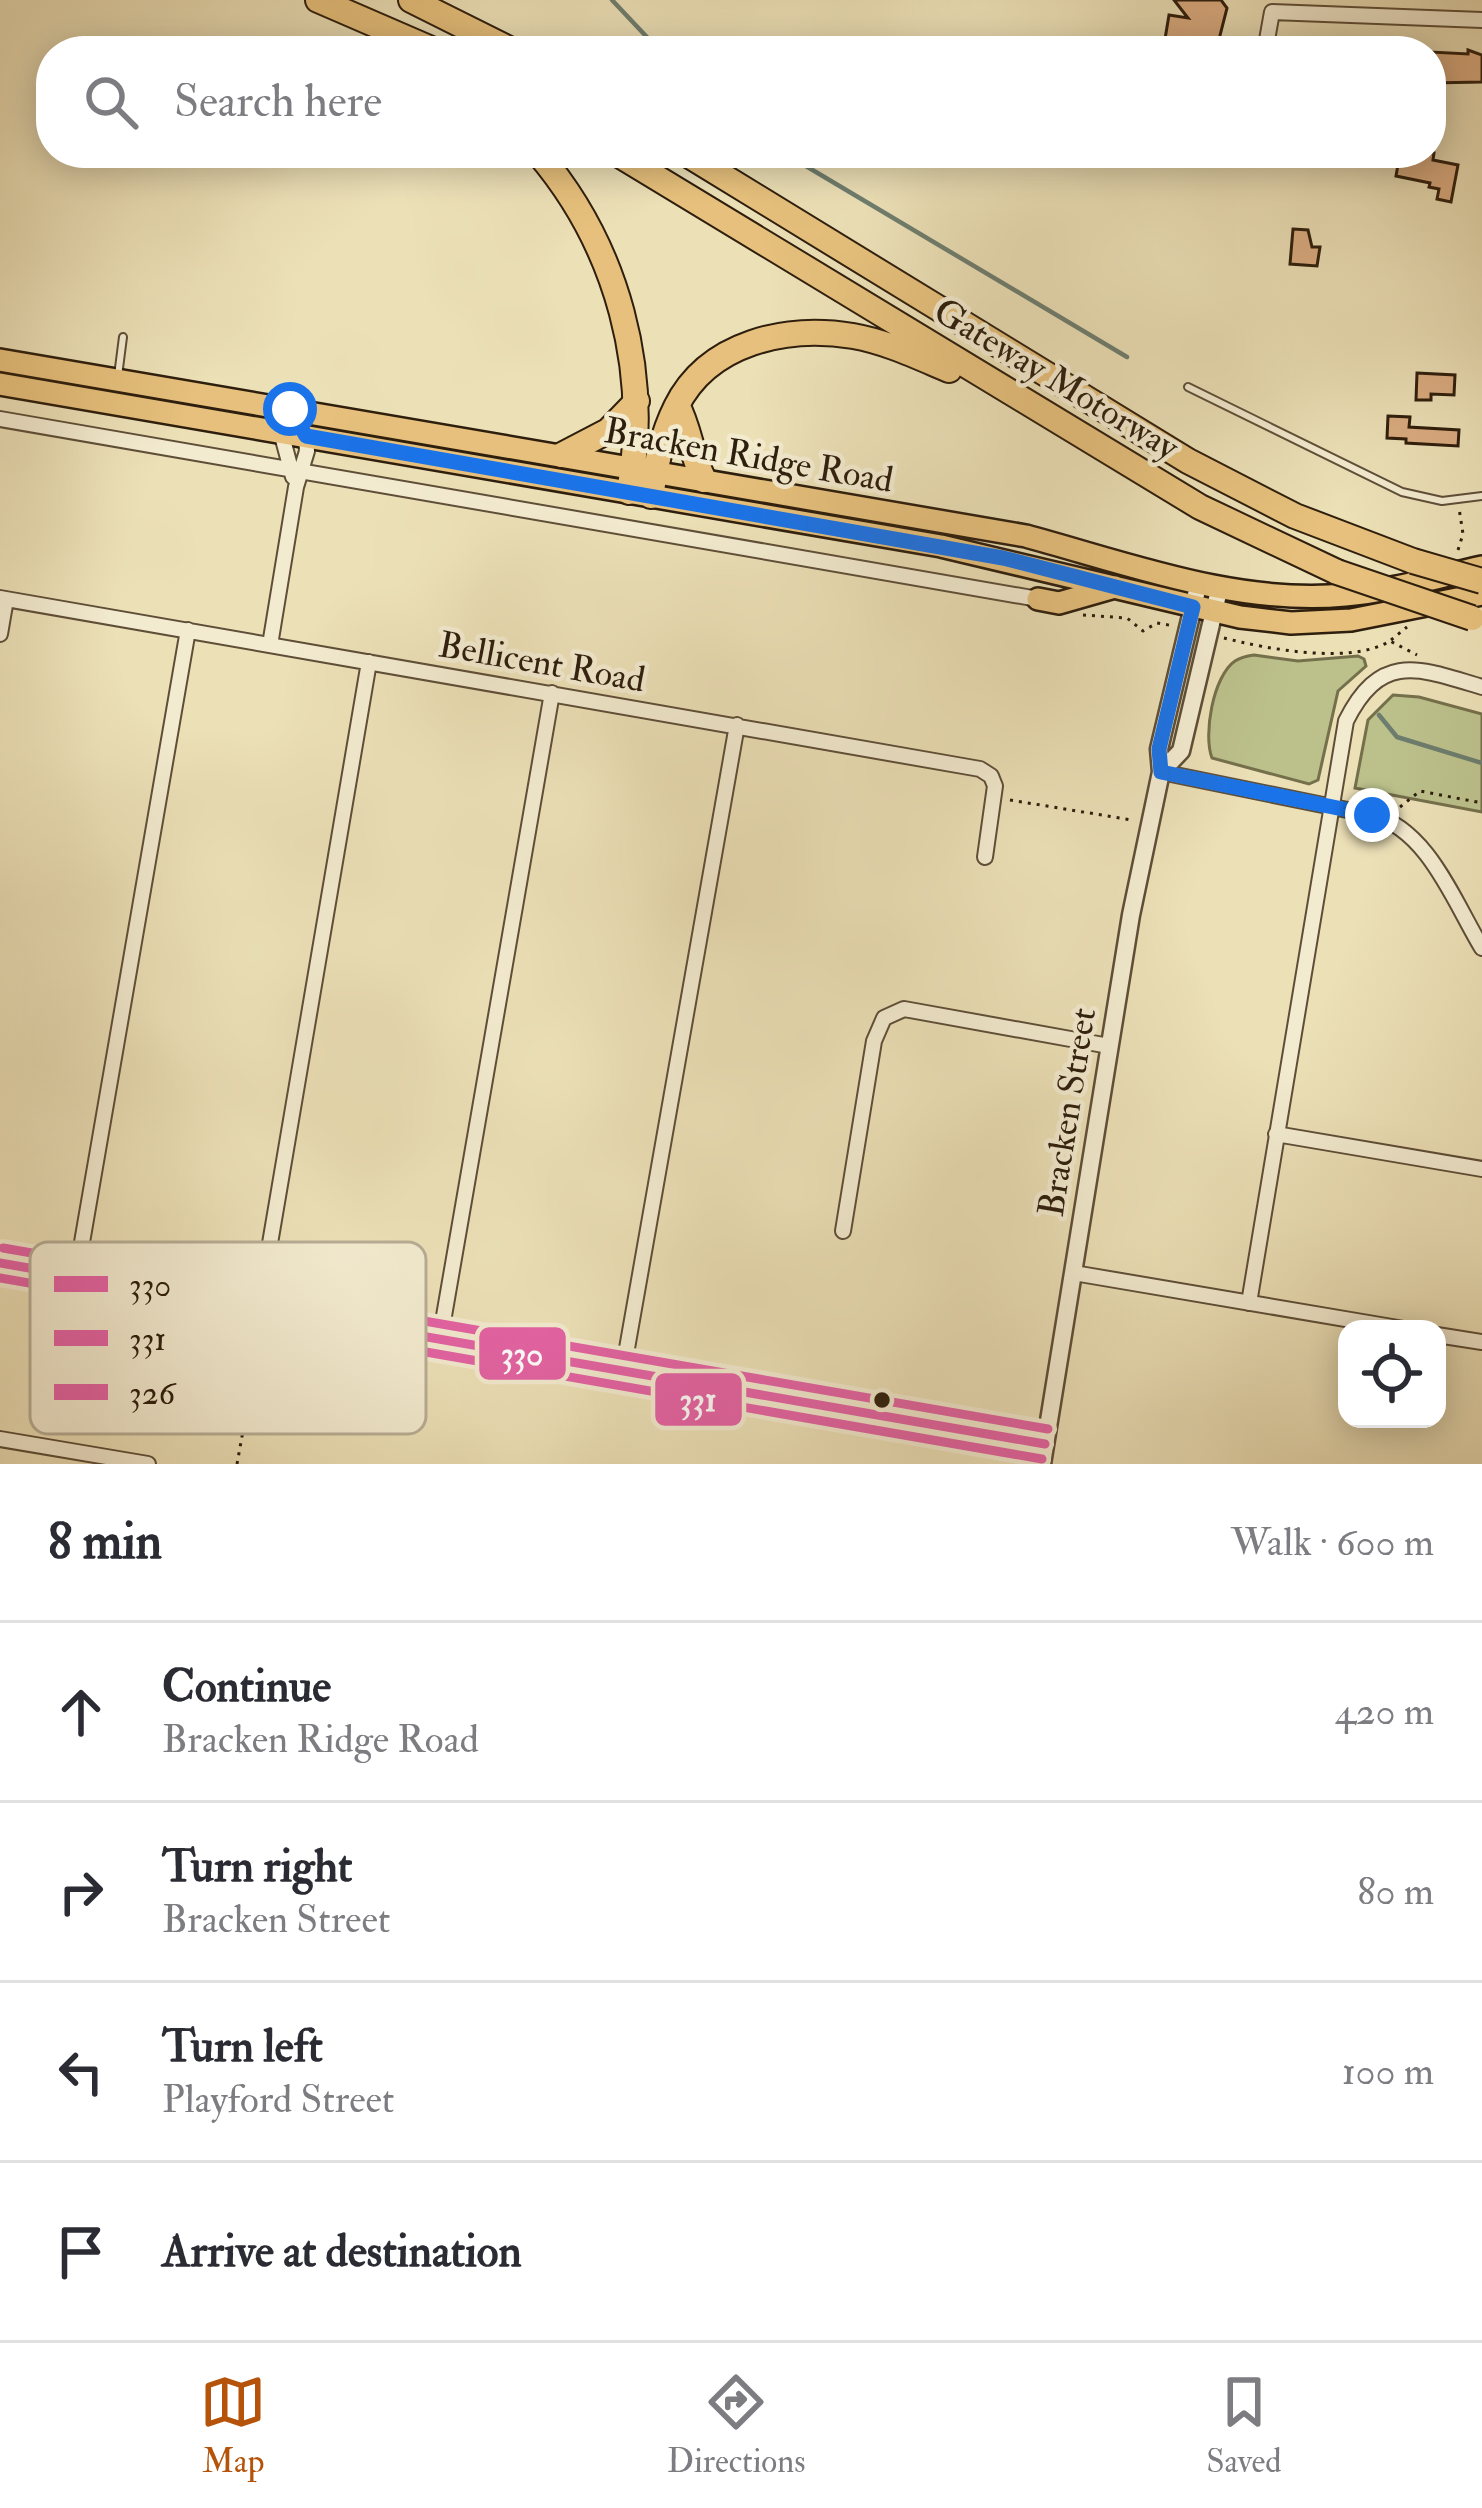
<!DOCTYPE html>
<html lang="en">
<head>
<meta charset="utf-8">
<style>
	body { margin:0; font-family:"IM FELL Double Pica",serif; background:#f2f2f3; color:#2b2b33 }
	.controls { position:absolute; right:36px; bottom:36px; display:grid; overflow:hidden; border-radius:24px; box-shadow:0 6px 30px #0003 }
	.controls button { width:108px; height:108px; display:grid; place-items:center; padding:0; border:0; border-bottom:3px solid #e1e1e2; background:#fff; color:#2b2b33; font:60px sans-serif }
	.stop { position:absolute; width:36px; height:36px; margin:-27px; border:9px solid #1a73e8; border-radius:50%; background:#fff }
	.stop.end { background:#1a73e8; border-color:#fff; box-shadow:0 3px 12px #0008 }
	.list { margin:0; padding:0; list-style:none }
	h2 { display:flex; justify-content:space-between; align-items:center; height:156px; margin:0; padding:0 48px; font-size:51px }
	h2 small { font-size:39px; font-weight:400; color:#7c7c81 }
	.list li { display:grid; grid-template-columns:78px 1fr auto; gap:36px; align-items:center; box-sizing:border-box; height:180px; padding:0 48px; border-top:3px solid #e1e1e2 }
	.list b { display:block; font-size:45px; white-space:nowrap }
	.list p { margin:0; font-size:39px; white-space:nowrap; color:#7c7c81 }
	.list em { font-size:39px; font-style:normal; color:#7c7c81 }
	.icon { flex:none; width:66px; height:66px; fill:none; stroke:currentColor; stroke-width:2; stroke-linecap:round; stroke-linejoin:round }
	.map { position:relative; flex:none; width:1482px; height:1464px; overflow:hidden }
	.search { position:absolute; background:#fff; box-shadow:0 6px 30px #0003; left:36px; right:36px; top:36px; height:132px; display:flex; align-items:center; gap:30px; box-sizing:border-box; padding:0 42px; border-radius:48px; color:#7c7c81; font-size:45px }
	.sheet { height:876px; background:#fff }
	nav { display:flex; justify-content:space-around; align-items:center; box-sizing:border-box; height:168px; border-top:3px solid #e1e1e2; background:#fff; font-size:33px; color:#7c7c81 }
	nav a { display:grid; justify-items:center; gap:6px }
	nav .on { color:#b45309 }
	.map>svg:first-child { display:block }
</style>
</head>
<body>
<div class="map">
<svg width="1482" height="1464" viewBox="0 0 1482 1464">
	<rect width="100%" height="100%" fill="#ece0b7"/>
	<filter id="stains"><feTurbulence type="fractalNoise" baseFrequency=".00167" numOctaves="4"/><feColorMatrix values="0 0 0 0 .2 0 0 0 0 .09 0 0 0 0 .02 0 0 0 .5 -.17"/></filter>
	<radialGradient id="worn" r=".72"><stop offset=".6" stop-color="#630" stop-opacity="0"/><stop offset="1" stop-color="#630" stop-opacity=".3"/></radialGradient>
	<path fill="#bcc18c" stroke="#75704c" stroke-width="3" d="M1254 655 1298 661 1358 656 1364 659 1366 666 1338 691 1318 780 1309 784 1212 758C1203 735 1213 676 1235 661 1241 657 1247 656 1254 655Z
		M1393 695 1419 697 1482 714V812L1355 788 1368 720Z"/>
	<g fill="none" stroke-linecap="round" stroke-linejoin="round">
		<path stroke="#6e7d6e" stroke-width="4.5" d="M612 0 660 51
			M784 153 1127 357
			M1379 715 1397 737 1482 763"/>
	</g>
	<path fill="#daac81" stroke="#2e1e0d" stroke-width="3" d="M1174 0H1221L1227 8 1216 51H1163L1169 15 1188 18Z
		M1468 50 1482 55V82L1431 83V52L1468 54Z
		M1400 153H1434L1433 160 1458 165 1451 202 1437 199 1439 189 1429 187 1430 183 1396 176Z
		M1293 229 1308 230 1312 247H1320L1317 266 1290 264Z
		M1417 373 1455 375 1454 395 1431 394V400H1416Z
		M1388 416 1410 417 1409 427 1459 430 1458 446 1406 443V439L1387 438Z"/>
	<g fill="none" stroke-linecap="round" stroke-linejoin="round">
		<defs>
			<path id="service" d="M118 376 123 337
				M1188 387 1402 492 1442 501 1482 496"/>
			<path id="minor" d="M1265 51 1272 12 1482 20
				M0 419 1038 599
				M281 432 293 477
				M0 598 980 769 991 776 995 786 985 857
				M0 634 6 599
				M270 645 296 487 307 451 306 436 291 409
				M1161 772 1372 815C1428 829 1454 902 1482 948
				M1276 1134 1482 1169
				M843 1231 874 1041 884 1018 904 1009 1109 1046
				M1074 1273 1404 1329
				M76 1277 188 630
				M1249 1303 1346 721C1381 651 1419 668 1482 687
				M259 1308 369 662
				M1437 1335 1482 1342
				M440 1339 552 693
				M623 1371 737 725
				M0 1439 148 1464"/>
			<path id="tertiary" d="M1161 772 1181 751 1220 586
				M0 1263 1045 1444
				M1042 1464 1131 915 1161 772 1159 749 1199 582"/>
			<path id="primary" d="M0 360 1026 536C1129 564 1237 605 1345 595 1391 591 1437 577 1482 567
				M0 384 941 546 1240 617 1291 623 1351 620 1482 594
				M1038 599 1059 603 1115 587"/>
			<path id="motorway" d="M318 0 436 51
				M411 0 513 51
				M538 153C618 247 651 371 629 492
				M616 153 1200 507 1337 572
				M685 153 1188 461 1295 516 1413 561
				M677 405C690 429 691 455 704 480
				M562 455 608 431 637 401
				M651 496C656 465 662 435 676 407 708 342 787 325 853 336 887 342 918 357 949 370"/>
		</defs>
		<use href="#service" stroke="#5e4e38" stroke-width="10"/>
		<use href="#minor" stroke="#5e4e38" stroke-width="18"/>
		<use href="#tertiary" stroke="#5e4e38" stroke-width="21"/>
		<use href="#primary" stroke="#2e1e0d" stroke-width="26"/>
		<use href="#motorway" stroke="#2e1e0d" stroke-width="28"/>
		<path stroke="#2e1e0d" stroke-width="3" stroke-dasharray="3 6" stroke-linecap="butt" d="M1458 550 1463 534 1459 508
			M1083 615 1127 618 1143 631 1157 623 1174 626
			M1224 638C1267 649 1351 665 1390 641L1417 655
			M1391 640 1407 627
			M1010 800 1132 820
			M1400 807 1420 791 1482 803
			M237 1464 262 1326"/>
		<use href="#service" stroke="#f3ebd0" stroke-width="6"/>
		<use href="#minor" stroke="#f3ebd0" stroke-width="14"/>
		<use href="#tertiary" stroke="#f3ebd0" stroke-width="16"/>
		<use href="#primary" stroke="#e6c07c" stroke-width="21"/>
		<use href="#motorway" stroke="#e6c07c" stroke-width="24"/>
		<defs>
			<path id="motorway-bridge" d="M1413 561 1482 581
				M1337 572 1472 618"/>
		</defs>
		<use href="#motorway-bridge" stroke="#2e1e0d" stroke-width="28" stroke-linecap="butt"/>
		<use href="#motorway-bridge" stroke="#e6c07c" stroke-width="24"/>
		<defs>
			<path id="bus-1" d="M0 1263 1045 1444"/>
			<path id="bus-2" d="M0 1278 1042 1459"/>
			<path id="bus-3" d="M3 1248 1048 1429"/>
		</defs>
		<use href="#bus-1" stroke="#f3ebd0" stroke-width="18"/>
		<use href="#bus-2" stroke="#f3ebd0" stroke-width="18"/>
		<use href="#bus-3" stroke="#f3ebd0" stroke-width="18"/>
		<use href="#bus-1" stroke="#e463a4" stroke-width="9"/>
		<use href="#bus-2" stroke="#e463a4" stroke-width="9"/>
		<use href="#bus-3" stroke="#e463a4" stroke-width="9"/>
	</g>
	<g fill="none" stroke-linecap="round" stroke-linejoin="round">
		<path stroke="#1a73e8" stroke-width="15" d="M290 409 306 436 1003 558 1193 607 1159 749 1161 772 1372 815"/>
	</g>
	<circle fill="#2e1e0d" stroke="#f3ebd0" stroke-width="4.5" cx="882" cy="1400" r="10"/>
	<g text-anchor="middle" stroke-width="9" stroke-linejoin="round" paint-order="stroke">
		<g font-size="36" fill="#2e1e0d" stroke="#f3ebd0">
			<text transform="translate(1057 378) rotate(31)" y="13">Gateway Motorway</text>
			<text transform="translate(749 454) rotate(10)" y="13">Bracken Ridge Road</text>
			<text transform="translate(542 661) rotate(10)" y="13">Bellicent Road</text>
			<text transform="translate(1066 1112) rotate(-81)" y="13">Bracken Street</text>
		</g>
	</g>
	<rect x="30" y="1242" width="396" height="192" rx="18" fill="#f3ebd0" stroke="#b8ae96" stroke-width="3"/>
	<rect x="54" y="1276" width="54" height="16" fill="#e463a4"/>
	<rect x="54" y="1330" width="54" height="16" fill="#e463a4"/>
	<rect x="54" y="1384" width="54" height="16" fill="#e463a4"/>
	<g font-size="33" fill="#2e1e0d">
		<text x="129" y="1296">330</text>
		<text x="129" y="1350">331</text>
		<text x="129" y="1404">326</text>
	</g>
	<g stroke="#f3ebd0" stroke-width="4.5">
		<rect x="477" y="1325" width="91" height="57" rx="12" fill="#e463a4"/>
		<rect x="653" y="1371" width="91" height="57" rx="12" fill="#e463a4"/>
	</g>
	<g font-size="33" text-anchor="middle" font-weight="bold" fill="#fff">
		<text x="522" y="1365">330</text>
		<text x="698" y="1411">331</text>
	</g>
	<rect width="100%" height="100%" filter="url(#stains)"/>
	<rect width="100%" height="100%" fill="url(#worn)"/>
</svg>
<div class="controls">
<button><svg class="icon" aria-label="locate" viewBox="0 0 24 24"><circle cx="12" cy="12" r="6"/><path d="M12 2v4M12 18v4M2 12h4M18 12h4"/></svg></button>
</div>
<div class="stop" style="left:290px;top:409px"></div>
<div class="stop end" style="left:1372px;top:815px"></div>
<div class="search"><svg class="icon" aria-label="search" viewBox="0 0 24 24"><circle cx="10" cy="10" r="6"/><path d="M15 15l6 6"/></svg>Search here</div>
</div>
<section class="sheet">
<h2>8 min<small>Walk · 600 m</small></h2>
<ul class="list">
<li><svg class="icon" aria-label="ahead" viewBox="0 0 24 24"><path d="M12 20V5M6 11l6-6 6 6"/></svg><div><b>Continue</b><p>Bracken Ridge Road</p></div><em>420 m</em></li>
<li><svg class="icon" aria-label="right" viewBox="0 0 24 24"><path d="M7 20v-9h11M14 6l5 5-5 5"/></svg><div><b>Turn right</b><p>Bracken Street</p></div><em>80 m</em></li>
<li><svg class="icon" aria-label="left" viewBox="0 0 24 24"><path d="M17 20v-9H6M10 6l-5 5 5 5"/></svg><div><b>Turn left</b><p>Playford Street</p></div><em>100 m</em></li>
<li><svg class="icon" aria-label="arrive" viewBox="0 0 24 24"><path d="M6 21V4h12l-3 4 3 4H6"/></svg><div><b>Arrive at destination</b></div></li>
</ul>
</section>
<nav>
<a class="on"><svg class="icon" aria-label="map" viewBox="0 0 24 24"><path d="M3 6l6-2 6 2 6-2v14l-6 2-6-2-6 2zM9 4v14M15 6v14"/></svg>Map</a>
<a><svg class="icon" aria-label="directions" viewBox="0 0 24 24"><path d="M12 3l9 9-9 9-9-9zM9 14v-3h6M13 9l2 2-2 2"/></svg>Directions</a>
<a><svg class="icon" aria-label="saved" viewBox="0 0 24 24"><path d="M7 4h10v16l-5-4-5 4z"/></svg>Saved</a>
</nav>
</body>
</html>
